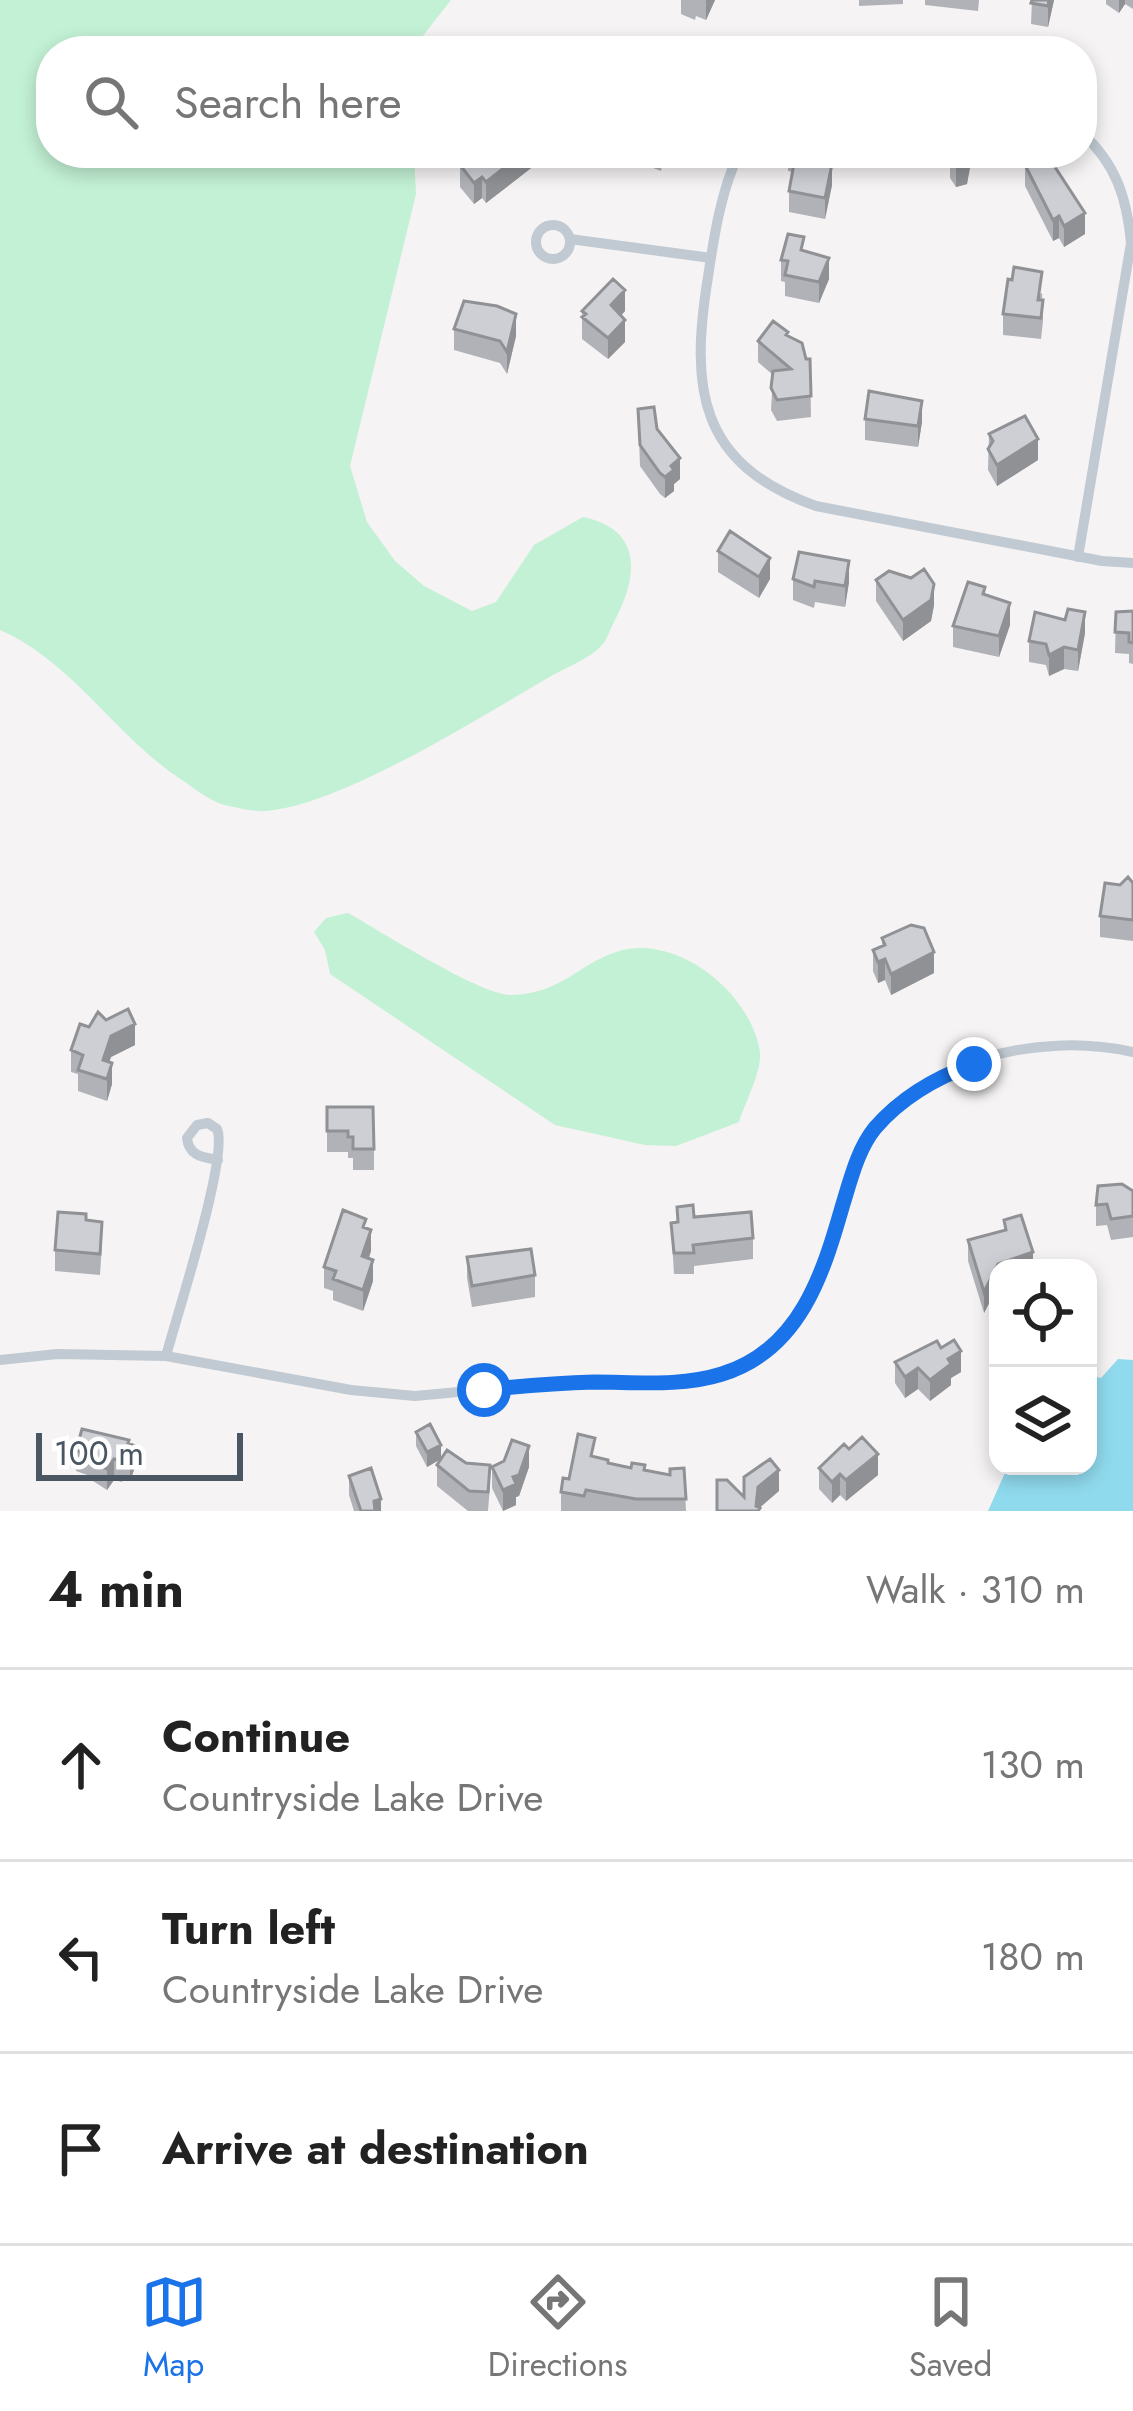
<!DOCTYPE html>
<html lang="en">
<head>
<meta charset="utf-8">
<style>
	body { margin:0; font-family:Jost,sans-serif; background:#f2f2f2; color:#222 }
	.controls { position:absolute; right:36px; bottom:36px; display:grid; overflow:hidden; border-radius:24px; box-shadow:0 6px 18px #0003 }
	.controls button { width:108px; height:108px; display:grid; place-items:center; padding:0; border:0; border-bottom:3px solid #e0e0e0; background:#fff; color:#222; font:60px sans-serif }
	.scale { position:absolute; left:36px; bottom:30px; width:207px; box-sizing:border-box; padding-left:12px; border:6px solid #4a5661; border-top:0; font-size:33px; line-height:42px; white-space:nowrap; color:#4a5661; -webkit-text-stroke:9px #fff; paint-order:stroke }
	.stop { position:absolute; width:36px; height:36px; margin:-27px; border:9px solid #1a73e8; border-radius:50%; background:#fff }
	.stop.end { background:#1a73e8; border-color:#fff; box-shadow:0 3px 12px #0008 }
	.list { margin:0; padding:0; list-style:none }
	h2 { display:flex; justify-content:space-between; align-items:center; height:156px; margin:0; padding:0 48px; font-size:51px }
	h2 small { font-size:39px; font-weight:400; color:#767676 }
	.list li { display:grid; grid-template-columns:78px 1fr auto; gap:36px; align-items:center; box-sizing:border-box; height:192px; padding:0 48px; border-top:3px solid #e0e0e0 }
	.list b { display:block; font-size:45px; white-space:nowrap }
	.list p { margin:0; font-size:39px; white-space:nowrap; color:#767676 }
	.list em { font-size:39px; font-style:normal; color:#767676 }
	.icon { flex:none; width:66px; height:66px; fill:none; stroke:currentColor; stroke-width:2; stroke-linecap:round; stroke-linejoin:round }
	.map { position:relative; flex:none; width:1133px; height:1511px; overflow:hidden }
	.search { position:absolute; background:#fff; box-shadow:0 6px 18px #0003; left:36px; right:36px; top:36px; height:132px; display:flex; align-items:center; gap:30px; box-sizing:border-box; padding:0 42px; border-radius:48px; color:#767676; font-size:45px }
	.sheet { height:732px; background:#fff }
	nav { display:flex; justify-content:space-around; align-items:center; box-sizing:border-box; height:168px; border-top:3px solid #e0e0e0; background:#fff; font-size:33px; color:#767676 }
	nav a { display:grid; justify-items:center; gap:6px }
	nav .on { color:#1a73e8 }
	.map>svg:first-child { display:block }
</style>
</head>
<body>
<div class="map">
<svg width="1133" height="1511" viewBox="0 0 1133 1511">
	<rect width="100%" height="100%" fill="#f5f3f3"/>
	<path fill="#c3f1d5" d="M0 0H451L411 51H51V153H414L416 194 350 466 367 522 395 561 424 586 472 611 496 602 534 545 583 517C644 530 638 577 614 622 610 629 607 641 601 646 588 660 562 669 546 679 479 718 341 805 266 811 253 812 234 807 221 804 207 799 194 788 182 780 117 738 72 661 0 630Z
		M348 913C380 931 480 995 511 995 562 994 579 963 619 951 678 934 751 993 760 1052 762 1071 745 1103 739 1122L676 1146 645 1145 555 1125 330 974 325 950 314 932 326 918Z"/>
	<path fill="#90daee" d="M1118 1359 1133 1360V1511H988L1008 1466H1088V1375L1101 1378Z"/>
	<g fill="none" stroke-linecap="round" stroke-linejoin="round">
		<path stroke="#c1cad2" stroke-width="10" d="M739 153C721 191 714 236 708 277 690 388 698 464 816 506L1102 561 1133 563
			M536 242a17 17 0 1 1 34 0a17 17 0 1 1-34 0Z
			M570 239 711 258
			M1078 557 1131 243C1127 198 1116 164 1082 133
			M166 1356C176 1318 229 1156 217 1129L208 1123 197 1125 187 1138C189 1156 202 1157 218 1160
			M0 1360 57 1354 166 1356 351 1390 415 1396 524 1386 698 1380C825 1348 820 1250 862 1149 917 1059 1036 1031 1133 1052"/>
	</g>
	<path fill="#b0b2b7" d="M681 0H715L706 20 696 16 695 20 681 14Z
		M859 0H903V4L859 6Z
		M925 0H979L978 11 925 5Z
		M1032 0H1054L1048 27 1031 24Z
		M1106 0H1133V9L1125 4 1119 13 1106 4Z
		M469 153H535V165L486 203 482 198 474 204 460 187V165L469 158Z
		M569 153H616L584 154V159H569Z
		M632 153H689V155L680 153 679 161 663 158 661 171 632 160Z
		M788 153H824L823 162 832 185 825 219 789 212V191L793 172 788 171Z
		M921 153H971L967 184 956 187 950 178V168L928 163Z
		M1025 165 1085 234 1064 247 1059 238 1053 241 1025 186Z
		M804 251 829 279 819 303 785 296V282L781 281V260Z
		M1042 293 1043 321 1041 339 1003 335V314Z
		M582 311H625L621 316 625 342 608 359 582 339Z
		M454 329 516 336 507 374 500 363 454 350Z
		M788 336 806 359H810L811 417 777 421 771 410 773 375 758 362V341Z
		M638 409 657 429 680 479 674 484V491L665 498 660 494 640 466Z
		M865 419 922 422 918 447 865 440Z
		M989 434 1038 460 997 486 988 470Z
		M718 551 770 579 759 598 718 572Z
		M911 578 934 605 931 621 903 641 876 601V580Z
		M793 579 849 582 845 607 815 602 814 608 793 600Z
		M985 595 1010 625 999 657 953 647V626Z
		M1133 611V664L1129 663V654L1115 653 1116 612Z
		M1085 633 1078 671 1064 669 1049 676 1046 665 1029 662V641Z
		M1133 883V941L1100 937V916L1120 885Z
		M882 938 934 973 891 995 885 980 878 983 873 971V950L882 947Z
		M135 1045 111 1057 109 1062 112 1084 107 1101 78 1091V1074L71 1072V1050Z
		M327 1107 374 1149V1170H353V1158H348V1152H327Z
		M1133 1191V1237L1111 1240 1107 1225 1096 1226V1205Z
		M677 1207 694 1217 753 1238V1259L694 1266V1274H674L671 1223 677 1222Z
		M86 1220 102 1243 100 1275 55 1271V1250Z
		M1004 1220 1033 1268H998V1286L984 1313 968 1261V1240L1004 1230Z
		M366 1228 371 1251 369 1258 373 1281 363 1311 333 1300V1291L324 1288V1267Z
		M467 1257 535 1275V1297L472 1307 467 1278Z
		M895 1362 961 1372 951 1378V1385L930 1401 918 1389 905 1398 895 1383Z
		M416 1432 441 1459 490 1486 488 1511H468L437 1486V1465L441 1459 427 1467 416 1446Z
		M129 1444 135 1467 130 1481 123 1478 122 1482 114 1480 107 1490 93 1481V1477L76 1471V1450Z
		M595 1457 608 1463 670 1475 684 1468 686 1511H561V1492Z
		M504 1461 529 1467 519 1496 516 1497V1505L503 1511 492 1488V1467Z
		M819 1468 878 1475 846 1501 840 1495 832 1503 819 1489Z
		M349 1476 381 1511H354L349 1495Z"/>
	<path fill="#909195" d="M706 0H715L706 20Z
		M1049 0H1054L1048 27V6Z
		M1119 0H1125V4L1119 13Z
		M523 153H535V165L486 203V182Z
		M969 153H971V163L967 184 956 187V166Z
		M832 164V185L825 219V198Z
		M482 177V198L474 204V183Z
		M1085 213V234L1064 247V226Z
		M1059 216V238L1053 241V220Z
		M829 258V279L819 303V282Z
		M625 290V311L611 326V305Z
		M516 314V336L507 374V352Z
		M625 320V342L608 359V338Z
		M922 401V422L918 447V426Z
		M1038 439V460L997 486V465Z
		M680 458V479L674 484V491L665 498V477L671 466Z
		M770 558V579L759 598V577Z
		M849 561V582L845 607V586Z
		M934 584V605L931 621 903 641V620Z
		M1010 603V625L999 657V636Z
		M1085 612V633L1078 671V650Z
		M1064 647V669L1049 676V655Z
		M934 952V973L891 995V974Z
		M885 959V980L878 983V962Z
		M135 1024V1045L111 1057 103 1081V1060L111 1036Z
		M112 1063V1084L107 1101V1079Z
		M371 1230V1251L362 1277V1256Z
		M1033 1252V1268H998V1286L984 1313V1292L998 1264Z
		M373 1260V1281L363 1311V1290Z
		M961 1351V1372L951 1378V1385L930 1401V1380L948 1359Z
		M918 1368V1389L905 1398V1377Z
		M441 1445V1459L427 1467V1452Z
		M135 1446V1467L130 1481V1459Z
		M529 1446V1467L519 1496 516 1497V1505L503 1511V1490L513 1477Z
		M878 1454V1475L846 1501V1480Z
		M114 1459V1480L107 1490V1469Z
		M779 1470V1491L756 1511 758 1487Z
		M840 1474V1495L832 1503V1482Z
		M381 1499V1511H374V1501Z"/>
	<path fill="#cdcfd5" stroke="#909195" stroke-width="3" d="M1032 0H1049L1048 6 1031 3Z
		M472 153H523L486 182 482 177 474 183 460 165 473 154Z
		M796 153H822L821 162 832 164 825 198 789 191Z
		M951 153H969L967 162 956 166 950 157Z
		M1039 157 1042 163 1049 158 1085 213 1064 226 1059 216 1053 220 1025 165Z
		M788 234 804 237 801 250 829 258 819 282 785 275 788 261 781 260Z
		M1014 267 1042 272 1038 300H1043L1041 318 1003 314 1008 279 1012 280Z
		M613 279 625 290 611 305 625 320 608 338 582 317 586 314 582 311Z
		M464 301 497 306 516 314 507 352 500 341 454 329Z
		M773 321 788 332 786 335 802 343 806 359H810L811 396 777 400 771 388 773 371 791 369 758 341Z
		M869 391 922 401 918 426 865 419Z
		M654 407 657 429 680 458 671 466 674 470 665 477 660 473 640 445 638 409Z
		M1025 416 1038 439 997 465 988 449 993 441 989 434Z
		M730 531 770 558 759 577 718 551Z
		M799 552 849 561 845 586 815 581 814 587 793 579Z
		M924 569 934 584 931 600 903 620 876 580 889 571 911 578Z
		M968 582 985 587 983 594 1010 603 999 636 953 626Z
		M1068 609 1085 612 1078 650 1064 647 1049 655 1046 644 1029 641 1035 612 1065 620Z
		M1133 611V643L1129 642V633L1115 632 1116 612Z
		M1128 877 1133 883V920L1100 916 1105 883 1120 885Z
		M911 925 924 928 934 952 891 974 885 959 878 962 873 950 885 945 882 938Z
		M128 1009 135 1024 111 1036 103 1060 112 1063 107 1079 78 1070 83 1055 71 1050 80 1024 89 1027 98 1012 106 1020Z
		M327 1107H373L374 1149H353V1137H348V1131H327Z
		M1122 1184 1133 1191V1216L1111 1219 1107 1204 1096 1205 1098 1186Z
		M693 1205 694 1217 751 1212 753 1238 693 1245 694 1253H674L671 1223 678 1222 677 1207Z
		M343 1210 366 1219 363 1227 371 1230 362 1256 373 1260 363 1290 333 1279 336 1271 324 1267Z
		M58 1212 86 1214V1220L102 1222 100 1254 55 1250Z
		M1021 1215 1033 1252 998 1264 984 1292 968 1240 1006 1230 1004 1220Z
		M531 1249 535 1275 472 1286 467 1257Z
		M954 1340 961 1351 948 1359 951 1364 930 1380 918 1368 905 1377 895 1362 937 1341 941 1348Z
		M430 1424 441 1445 427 1452 416 1432Z
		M82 1429 129 1440 128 1443 135 1446 130 1459 123 1457 122 1461 114 1459 107 1469 93 1460 94 1456 76 1450Z
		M578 1434 595 1438 591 1456 608 1460V1463L631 1468 632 1463 645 1465 644 1470 670 1475V1469L684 1468 686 1499H636L586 1490 584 1496 561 1492 563 1478 569 1479Z
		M862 1437 878 1454 846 1480 840 1474 832 1482 819 1468 844 1444 849 1449Z
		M512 1440 529 1446 519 1475 513 1477 516 1484 503 1490 492 1467 504 1461Z
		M447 1450 466 1463 490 1465 488 1492 469 1491 437 1465Z
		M770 1459 779 1470 758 1487 756 1506 760 1508 758 1511H717V1480H727L744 1497V1477Z
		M371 1468 381 1499 374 1501 375 1511H361L349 1476Z"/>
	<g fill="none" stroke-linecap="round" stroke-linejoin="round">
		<path stroke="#1a73e8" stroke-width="15" d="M484 1390C521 1386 558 1383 594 1382 636 1382 681 1387 722 1374 800 1350 823 1274 843 1204 851 1178 858 1149 875 1128 901 1098 937 1077 974 1064"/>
	</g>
</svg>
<div class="controls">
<button><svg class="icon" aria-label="locate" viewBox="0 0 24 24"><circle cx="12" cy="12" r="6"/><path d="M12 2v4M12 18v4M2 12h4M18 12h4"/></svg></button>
<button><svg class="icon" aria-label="layers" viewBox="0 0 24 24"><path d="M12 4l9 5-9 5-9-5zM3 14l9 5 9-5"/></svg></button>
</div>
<div class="scale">100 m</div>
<div class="stop" style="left:484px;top:1390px"></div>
<div class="stop end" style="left:974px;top:1064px"></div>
<div class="search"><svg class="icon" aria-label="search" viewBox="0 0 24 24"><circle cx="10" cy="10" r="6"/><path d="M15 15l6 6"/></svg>Search here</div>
</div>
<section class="sheet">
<h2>4 min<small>Walk · 310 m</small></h2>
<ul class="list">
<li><svg class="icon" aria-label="ahead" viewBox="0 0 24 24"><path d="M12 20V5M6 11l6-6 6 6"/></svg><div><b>Continue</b><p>Countryside Lake Drive</p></div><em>130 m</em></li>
<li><svg class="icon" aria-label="left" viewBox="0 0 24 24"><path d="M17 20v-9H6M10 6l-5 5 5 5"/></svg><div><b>Turn left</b><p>Countryside Lake Drive</p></div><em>180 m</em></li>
<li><svg class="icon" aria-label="arrive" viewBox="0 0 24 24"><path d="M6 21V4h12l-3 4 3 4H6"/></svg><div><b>Arrive at destination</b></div></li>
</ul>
</section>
<nav>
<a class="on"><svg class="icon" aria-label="map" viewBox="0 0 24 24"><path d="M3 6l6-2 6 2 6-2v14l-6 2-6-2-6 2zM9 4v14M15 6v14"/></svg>Map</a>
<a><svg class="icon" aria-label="directions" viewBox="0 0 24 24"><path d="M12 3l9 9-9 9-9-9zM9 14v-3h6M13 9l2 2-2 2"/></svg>Directions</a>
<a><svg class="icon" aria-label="saved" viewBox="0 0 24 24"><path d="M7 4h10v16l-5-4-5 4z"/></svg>Saved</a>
</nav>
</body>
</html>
